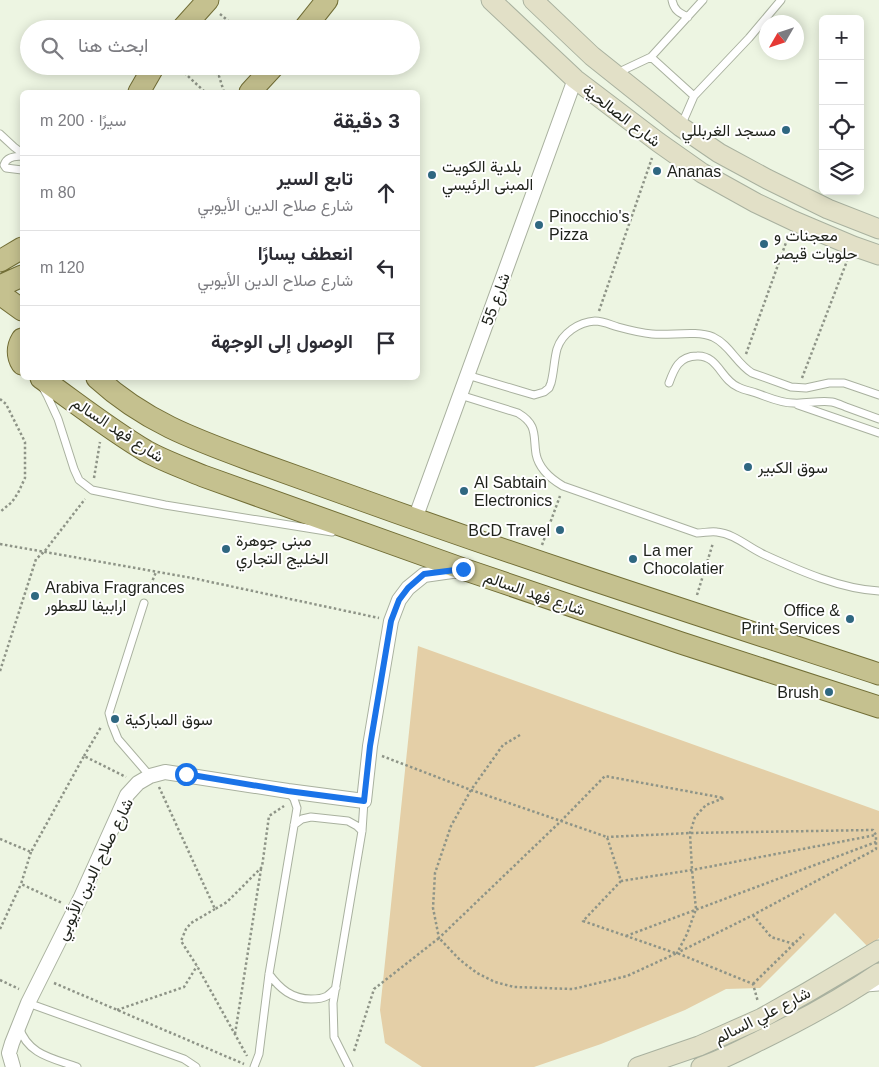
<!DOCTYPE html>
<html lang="ar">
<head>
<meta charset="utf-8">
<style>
	body { margin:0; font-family:Arial,Vazirmatn,sans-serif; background:#f2f2f3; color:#2b2b33; direction:rtl }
	.controls { position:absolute; right:15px; top:15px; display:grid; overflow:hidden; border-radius:8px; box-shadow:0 2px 12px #0003 }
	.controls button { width:45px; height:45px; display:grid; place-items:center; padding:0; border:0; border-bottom:1px solid #e1e1e2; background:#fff; color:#2b2b33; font:25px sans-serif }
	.compass { position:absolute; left:759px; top:15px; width:45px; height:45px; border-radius:50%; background:#fff; box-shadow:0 2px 12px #0003; rotate:231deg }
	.stop { position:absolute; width:15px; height:15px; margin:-11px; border:4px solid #1a73e8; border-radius:50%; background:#fff }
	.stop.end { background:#1a73e8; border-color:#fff; box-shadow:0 1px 5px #0008 }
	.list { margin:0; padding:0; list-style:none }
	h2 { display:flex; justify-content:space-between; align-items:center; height:65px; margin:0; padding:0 20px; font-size:21px }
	h2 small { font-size:16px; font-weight:400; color:#7c7c81 }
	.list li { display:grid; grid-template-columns:32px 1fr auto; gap:15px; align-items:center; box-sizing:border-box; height:75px; padding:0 20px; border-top:1px solid #e1e1e2 }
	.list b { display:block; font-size:19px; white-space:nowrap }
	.list p { margin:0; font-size:16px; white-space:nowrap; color:#7c7c81 }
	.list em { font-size:16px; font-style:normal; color:#7c7c81 }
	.icon { flex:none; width:28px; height:28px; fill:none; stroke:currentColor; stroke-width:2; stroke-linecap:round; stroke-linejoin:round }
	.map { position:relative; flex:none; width:879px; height:1067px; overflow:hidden; direction:ltr }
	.search { position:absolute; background:#fff; box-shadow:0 2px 12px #0003; left:20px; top:20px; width:400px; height:55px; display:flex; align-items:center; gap:12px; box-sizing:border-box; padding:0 18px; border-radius:28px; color:#7c7c81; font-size:19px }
	.panel { position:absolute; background:#fff; box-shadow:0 2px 12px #0003; left:20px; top:90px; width:400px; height:290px; border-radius:8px; direction:rtl }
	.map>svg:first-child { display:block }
</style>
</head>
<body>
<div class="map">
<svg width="879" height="1067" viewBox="0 0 879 1067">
	<rect width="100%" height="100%" fill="#edf5e2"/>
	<path fill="#e4cfa7" d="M418 646 879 811V938L869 948 835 913 760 988 726 989 685 1010 601 1044 534 1067H422L385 1043 380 1010Z"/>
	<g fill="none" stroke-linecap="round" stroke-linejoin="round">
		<defs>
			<path id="lane" d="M672 0C674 10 679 13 688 17
				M651 57 694 96
				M617 73 651 57 703 0
				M681 126 694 96 749 38 781 0
				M0 134 14 147 22 153
				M22 156C15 157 7 156 4 165L6 168 22 170
				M467 375 534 395 544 392 549 388 551 383C554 372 554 360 557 349 562 333 579 322 595 321 603 321 611 325 618 327 629 330 640 333 652 334 670 336 696 330 713 337 730 345 736 363 752 373L791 387 806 388 829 383H844L879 395
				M669 383C674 369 679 356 697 356 718 355 721 380 738 387 744 390 750 391 756 393 768 397 780 403 793 403 806 404 819 400 832 402 837 403 841 405 846 407 857 411 868 415 879 419
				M43 388 47 395 58 419 74 469 79 480 92 490 165 505 332 532
				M460 395 518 413C538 425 533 435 536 454 539 469 551 479 563 486L697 533C704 533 710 531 717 532 735 534 749 548 765 555 800 571 841 589 879 591
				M798 405 879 433
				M144 603 109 713 112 724 118 739 150 776
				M294 825 302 819 311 817 348 821 357 826 362 831
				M269 974C280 989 292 999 311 999 316 999 322 999 327 996 330 994 333 991 336 988
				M866 988 879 987
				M28 1003 184 1059 196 1067
				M19 1027C28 1055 52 1058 77 1067
				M254 1067 259 1054 269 974 297 808 294 799 288 791
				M349 1067 334 1037 333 1003 362 831 364 801"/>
			<path id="street" d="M415 519 575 79
				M13 1067 9 1053 12 1043 28 1003 81 897 127 795 138 783 150 776 165 772 288 791 364 801 370 746 391 621 399 600 408 588 424 575 459 570"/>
			<path id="secondary" d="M491 0 575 79 658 142 702 173 756 203 794 221 853 246 879 255
				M533 0 592 56 681 127 719 153 767 179 828 209 879 229
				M638 1067 699 1046 762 1018 808 992 879 950
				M701 1067C722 1060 741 1050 761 1040 802 1020 841 999 879 973"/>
			<path id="primary" d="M182 29 208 0
				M304 29 327 0
				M139 92 154 66
				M250 92 274 66
				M0 261 22 248
				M0 286 22 276
				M0 294 22 310
				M22 339C17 347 17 356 22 364
				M41 378C75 402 109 429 146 451 164 461 184 468 203 476L463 569 681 643 879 707
				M97 378C145 422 196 440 256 462 290 474 325 487 359 499 531 561 705 617 879 674"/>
		</defs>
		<use href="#lane" stroke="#a9b19f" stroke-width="9"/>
		<use href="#street" stroke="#a9b19f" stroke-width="16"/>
		<use href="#secondary" stroke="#a9b19f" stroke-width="21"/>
		<use href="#primary" stroke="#726e36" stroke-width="23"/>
		<path stroke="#8e9487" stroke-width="2.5" stroke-dasharray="2.5 2.5" stroke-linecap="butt" d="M220 14 238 29
			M212 21 214 29
			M177 66 205 92
			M208 66 219 76
			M224 92 219 76 228 66
			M599 311 652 158
			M746 354 788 237
			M802 378 847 261
			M0 399 6 404 25 442V478L18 493 12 502 0 512
			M94 478 100 442
			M0 544 192 578 379 618
			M542 545 560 496
			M147 594 156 572
			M697 595 713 543
			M0 671 36 559 44 552 85 499
			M520 735 503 745 471 790 451 826 435 873 433 908 439 938 561 821 607 837 621 881 692 870 876 835
			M84 756 101 727
			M382 756 471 790 561 821 605 776 724 798 706 805 695 817 690 833 692 870 696 909 687 934 677 953 753 915 876 849V835L873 830 690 833 607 837
			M159 787 215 909 227 902 262 867 269 816 284 806
			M0 839 31 852 84 756 126 777
			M31 852 21 884 62 903
			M621 881 583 921 675 953
			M215 909 191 923 186 929 181 941 197 966 247 1056
			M753 915 771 937 794 944
			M0 929 21 884
			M626 936 876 842
			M0 980 19 989
			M54 983 244 1064
			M753 984 804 934
			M117 1010 184 987 197 966
			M235 1034 261 869
			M354 1051 374 989 439 938 460 960 477 973 495 982 514 987 573 989 627 976 677 953 753 984 758 1002"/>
		<use href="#lane" stroke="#fff" stroke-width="7"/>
		<use href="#street" stroke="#fff" stroke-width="14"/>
		<use href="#secondary" stroke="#e2e0c7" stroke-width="19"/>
		<use href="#primary" stroke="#c5c18f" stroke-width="21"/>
	</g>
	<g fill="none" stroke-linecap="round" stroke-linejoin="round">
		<path stroke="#1a73e8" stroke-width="6" d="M186 774 288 791 364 801 370 746 391 621 399 600 408 588 424 574 463 569"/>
	</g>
	<g fill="#2f6781" stroke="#fff" stroke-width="2">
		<circle cx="786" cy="130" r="5"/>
		<circle cx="657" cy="171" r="5"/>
		<circle cx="432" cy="175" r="5"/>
		<circle cx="539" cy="225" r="5"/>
		<circle cx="764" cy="244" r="5"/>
		<circle cx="748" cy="467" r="5"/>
		<circle cx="464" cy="491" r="5"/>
		<circle cx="560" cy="530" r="5"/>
		<circle cx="226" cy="549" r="5"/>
		<circle cx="633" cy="559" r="5"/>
		<circle cx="35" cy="596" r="5"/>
		<circle cx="850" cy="619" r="5"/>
		<circle cx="829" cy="692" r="5"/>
		<circle cx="115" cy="719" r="5"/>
	</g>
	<g text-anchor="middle" stroke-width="4" stroke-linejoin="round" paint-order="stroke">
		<g font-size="16" fill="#1e211a" stroke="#fff">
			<text transform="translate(622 115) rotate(37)" y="6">شارع الصالحية</text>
			<text transform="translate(495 299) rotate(-70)" y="6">شارع 55</text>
			<text transform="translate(118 429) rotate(33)" y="6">شارع فهد السالم</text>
			<text transform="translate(535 593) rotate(19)" y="6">شارع فهد السالم</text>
			<text transform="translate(94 869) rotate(-64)" y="6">شارع صلاح الدين الأيوبي</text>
			<text transform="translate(762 1015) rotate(-27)" y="6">شارع علي السالم</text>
		</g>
		<g font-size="16" fill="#1e211a" stroke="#fff" text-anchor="start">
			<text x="776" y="136" text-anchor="end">مسجد الغربللي</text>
			<text x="442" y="172">بلدية الكويت<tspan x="442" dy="18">المبنى الرئيسي</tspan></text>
			<text x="667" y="177">Ananas</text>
			<text x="549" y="222">Pinocchio's<tspan x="549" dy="18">Pizza</tspan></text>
			<text x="774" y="241">معجنات و<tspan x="774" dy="18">حلويات قيصر</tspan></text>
			<text x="758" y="473">سوق الكبير</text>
			<text x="474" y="488">Al Sabtain<tspan x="474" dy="18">Electronics</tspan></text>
			<text x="550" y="536" text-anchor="end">BCD Travel</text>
			<text x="236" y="546">مبنى جوهرة<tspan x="236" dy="18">الخليج التجاري</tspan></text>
			<text x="643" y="556">La mer<tspan x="643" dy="18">Chocolatier</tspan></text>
			<text x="45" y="593">Arabiva Fragrances<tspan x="45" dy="18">ارابيفا للعطور</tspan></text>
			<text x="840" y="616" text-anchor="end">Office &amp;<tspan x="840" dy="18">Print Services</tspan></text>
			<text x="819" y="698" text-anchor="end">Brush</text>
			<text x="125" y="725">سوق المباركية</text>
		</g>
	</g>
</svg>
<div class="controls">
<button>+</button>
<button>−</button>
<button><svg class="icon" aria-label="locate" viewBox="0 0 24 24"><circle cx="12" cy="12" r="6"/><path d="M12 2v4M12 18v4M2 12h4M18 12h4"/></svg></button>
<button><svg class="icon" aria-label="layers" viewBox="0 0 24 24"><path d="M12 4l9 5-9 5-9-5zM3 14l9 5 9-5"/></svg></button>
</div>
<svg class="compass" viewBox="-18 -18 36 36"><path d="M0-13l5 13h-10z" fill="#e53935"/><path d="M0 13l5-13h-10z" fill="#7c7c81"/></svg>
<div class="stop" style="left:186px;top:774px"></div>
<div class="stop end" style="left:463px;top:569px"></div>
<div class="search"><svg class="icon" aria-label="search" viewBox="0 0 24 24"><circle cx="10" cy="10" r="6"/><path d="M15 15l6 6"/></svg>ابحث هنا</div>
<section class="panel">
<h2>3 دقيقة<small>سيرًا · 200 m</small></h2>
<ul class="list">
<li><svg class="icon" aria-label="ahead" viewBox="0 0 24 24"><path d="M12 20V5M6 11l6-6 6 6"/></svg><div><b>تابع السير</b><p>شارع صلاح الدين الأيوبي</p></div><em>80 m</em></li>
<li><svg class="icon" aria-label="left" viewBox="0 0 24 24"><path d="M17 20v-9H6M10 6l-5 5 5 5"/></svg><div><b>انعطف يسارًا</b><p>شارع صلاح الدين الأيوبي</p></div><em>120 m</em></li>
<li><svg class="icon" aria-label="arrive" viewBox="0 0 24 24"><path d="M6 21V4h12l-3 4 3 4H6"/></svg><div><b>الوصول إلى الوجهة</b></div></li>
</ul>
</section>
</div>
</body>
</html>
